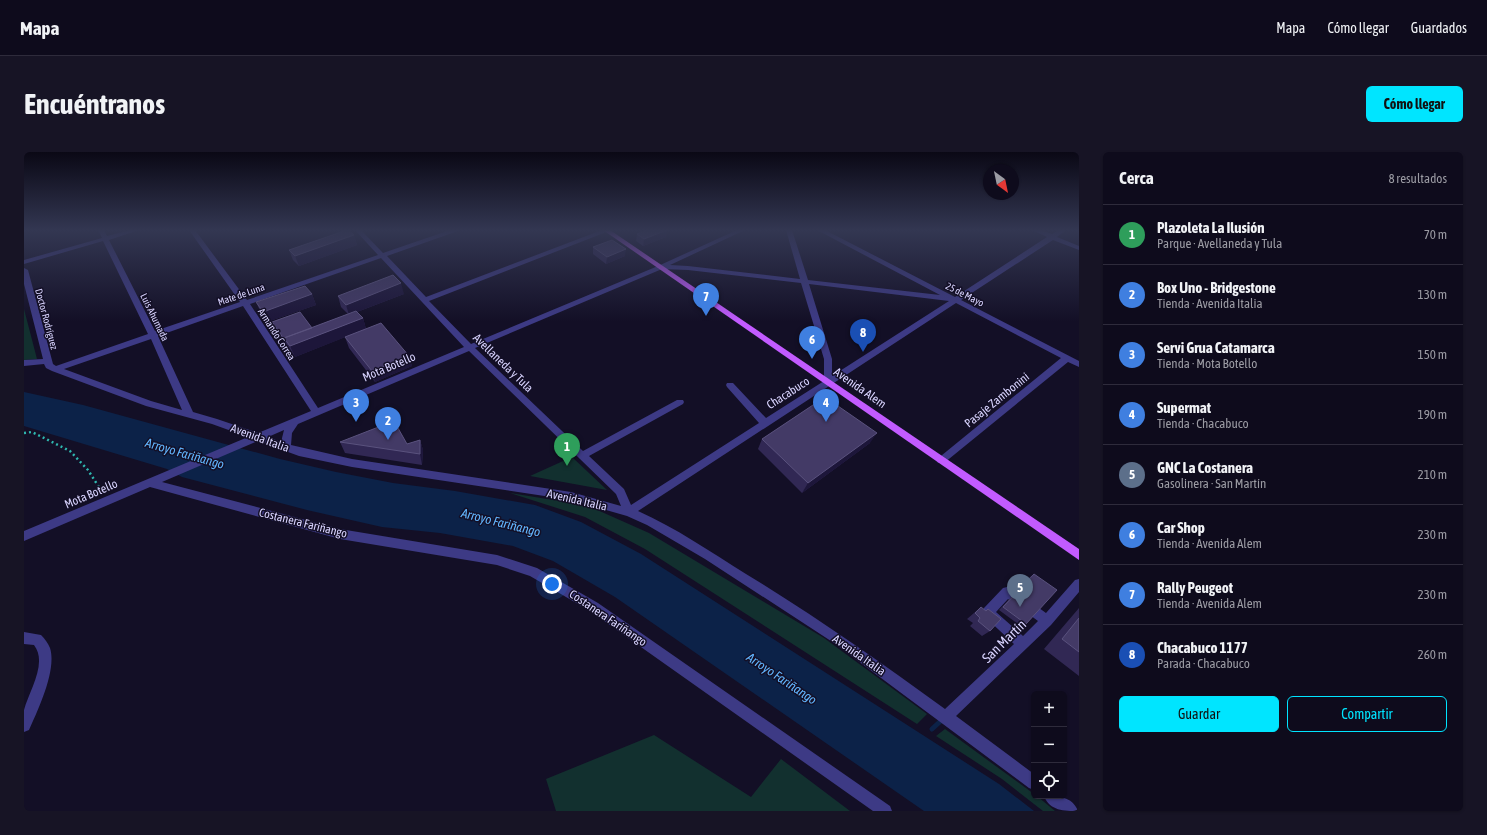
<!DOCTYPE html>
<html lang="es">
<head>
<meta charset="utf-8">
<style>
	body { margin:0; font-family:"Asap Condensed",sans-serif; background:#171425; color:#f1f3f6 }
	.controls { position:absolute; right:12px; bottom:12px; display:grid; overflow:hidden; border-radius:6px; box-shadow:0 1px 3px #0004 }
	.controls button { width:36px; height:36px; display:grid; place-items:center; padding:0; border:0; border-bottom:1px solid #2e2b3b; background:#0e0b1c; color:#f1f3f6; font:20px sans-serif }
	.compass { position:absolute; left:959px; top:12px; width:36px; height:36px; border-radius:50%; background:#0e0b1c; box-shadow:0 1px 3px #0004; rotate:147deg }
	.you { position:absolute; left:528px; top:432px; width:14px; height:14px; margin:-10px; border:3px solid #fff; border-radius:50%; background:#1a73e8; box-shadow:0 0 0 6px #1a73e833 }
	.badge { display:grid; place-items:center; width:26px; height:26px; border-radius:50%; background:#00e5ff; color:#fff; font-size:13px; font-weight:700 }
	.pin { position:absolute; translate:-50% -33px; filter:drop-shadow(0 1px 2px #0008) }
	.pin::after { content:''; position:absolute; top:21px; width:14px; height:12px; background:inherit; clip-path:polygon(0 0,100% 0,50% 100%) }
	.list { margin:0; padding:0; list-style:none }
	h2 { display:flex; justify-content:space-between; align-items:center; height:52px; margin:0; padding:0 16px; font-size:17px }
	h2 small { font-size:13px; font-weight:400; color:#9b9ba3 }
	.list li { display:grid; grid-template-columns:26px 1fr auto; gap:12px; align-items:center; box-sizing:border-box; height:60px; padding:0 16px; border-top:1px solid #2e2b3b }
	.list b { display:block; font-size:15px; white-space:nowrap }
	.list p { margin:0; font-size:13px; white-space:nowrap; color:#9b9ba3 }
	.list em { font-size:13px; font-style:normal; color:#9b9ba3 }
	.actions { display:flex; gap:8px; padding:12px 16px }
	.actions a { flex:1; padding:9px 0; border:1px solid #00e5ff; border-radius:6px; text-align:center; font-size:14px; color:#00e5ff }
	.actions .main { background:#00e5ff; color:#111 }
	.icon { flex:none; width:22px; height:22px; fill:none; stroke:currentColor; stroke-width:2; stroke-linecap:round; stroke-linejoin:round }
	.map { position:relative; flex:none; width:1055px; height:659px; overflow:hidden; border-radius:6px }
	header { display:flex; align-items:center; gap:24px; box-sizing:border-box; height:56px; padding:0 20px; background:#0e0b1c; border-bottom:1px solid #2e2b3b }
	header strong { font-size:19px }
	nav { display:flex; gap:22px; margin-inline-start:auto; font-size:14px }
	.intro { display:flex; align-items:center; justify-content:space-between; box-sizing:border-box; height:96px; padding:0 24px }
	h1 { margin:0; font-size:28px }
	.button { padding:10px 18px; border-radius:6px; background:#00e5ff; color:#111; font-size:14px; font-weight:700 }
	main { display:flex; gap:24px; padding:0 24px }
	aside { flex:1; background:#0e0b1c; border-radius:6px; box-shadow:0 1px 3px #0004 }
	.map>svg:first-child { display:block }
</style>
</head>
<body>
<header>
<strong>Mapa</strong>
<nav><a>Mapa</a><a>Cómo llegar</a><a>Guardados</a></nav>
</header>
<div class="intro"><h1>Encuéntranos</h1><a class="button">Cómo llegar</a></div>
<main>
<div class="map">
<svg width="1055" height="659" viewBox="0 0 1055 659">
	<rect width="100%" height="100%" fill="#130f26"/>
	<path fill="#12302f" d="M0 157 13 207 0 208Z
		M548 305 583 338 506 324Z
		M486 341 542 350 571 357 625 381 800 486 903 562 893 572 621 397 561 365Z
		M921 577 1010 642V644H1013L1031 659H1019L978 627 912 584Z
		M630 583 727 645 757 607 826 659H532L522 627Z"/>
	<path fill="#0c2248" d="M0 240 59 253 256 307 312 320 369 331 431 339 511 353 557 370 617 402 975 632 1010 659H900L591 445 529 409 489 394 416 381 358 375 283 358 158 325 143 317 0 274Z"/>
	<g fill="none" stroke-linecap="round" stroke-linejoin="round">
		<path stroke="#0c2248" stroke-width="5" d="M908 577 920 566"/>
		<path stroke="#2fb8b0" stroke-width="2.5" stroke-dasharray="2 3" stroke-linecap="butt" d="M0 281 8 280 46 299 64 318 78 340"/>
		<path fill="#3d3a85" fill-rule="evenodd" d="M74 78H80L83 84 106 78H115L85 88 131 179 216 150 165 78H171L223 148 354 103 331 78H337L359 101 426 78H435L434 79 363 104 402 145 578 78H586L585 79 405 149 447 192 634 114 713 78H721L646 113 664 114 776 127 762 78H768L784 128 916 143 793 78H801L931 145 1023 85 1008 78H1016L1028 82 1035 78H1042L1033 85 1055 94V98L1029 88 937 148 1055 209V215L1044 210 920 311H914L912 308 1037 206 932 151 614 359C652 376 687 400 722 422 791 464 856 510 921 557L990 492 960 464 958 460 960 456 979 436 983 435 987 436 1022 461 1051 428 1055 427V440L1027 473 932 564 1010 622V638L1005 636 810 491 681 407 623 373 603 364 547 348 328 315 275 304 234 289 138 330 316 377 473 403 513 416 574 451 866 654 868 659H849L566 459 506 424 473 413 316 387 126 335 0 389V379L224 285 188 272 122 254 28 219 22 216 20 212 0 214V208L19 207 0 132V116L4 118 29 212 32 214 124 182 79 89 0 112V108L78 86ZM357 106 440 195 294 256 226 152ZM638 117 664 118 777 131 800 207V229L742 266 709 231H703L702 233 703 235 735 271 607 353 600 337 565 304 659 252 660 250 659 248H653L559 299 451 196ZM785 132 925 149 808 224V207ZM219 154 287 259 234 281 193 267 169 260 134 184ZM127 187 158 258 127 249 40 217ZM445 199 592 342 597 354 547 340 328 307 267 293 268 281 274 272ZM260 278 257 290 244 285ZM984 447 1014 469 999 484 972 460Z
			M0 480 17 483C21 487 24 491 26 496 33 518 14 558 5 578L0 580C0 573 0 564 0 558 5 539 24 511 10 493L0 492Z
			M1020 644C1034 644 1048 644 1054 659 1040 659 1026 659 1020 644Z"/>
		<path fill="#c25bff" fill-rule="evenodd" d="M579 78H586L1055 397V408Z"/>
	</g>
	<path fill="#312854" d="M643 78 642 85 619 94 612 89 613 82Z
		M330 83 333 93 275 114 269 108 265 98Z
		M569 95 601 104 582 112 569 102Z
		M288 142 292 153 243 170 237 161 232 150Z
		M380 142 333 160 339 166 342 177 385 204 388 214 351 230 325 196 321 185 271 205 251 177 248 170 288 176 324 162 317 155 314 144Z
		M738 287 846 291 778 341 734 297Z
		M396 288 399 298 398 313 321 301 316 290 383 292Z
		M1010 422 1002 472 998 475 975 458 1006 425Z
		M957 455 966 479 958 484 946 474 949 471 943 467Z
		M1055 456V524L1020 497Z"/>
	<path fill="#1d163a" d="M643 78 642 85 619 94 620 87Z
		M330 83 333 93 275 114 271 104Z
		M602 97 601 104 582 112 583 105Z
		M377 131 380 142 325 163 322 153Z
		M288 142 292 153 243 170 239 160Z
		M339 166 342 177 271 205 266 194Z
		M385 204 388 214 351 230 348 219Z
		M853 281 846 291 778 341 784 331Z
		M396 288 399 298 398 313 396 302Z"/>
	<path fill="#433a66" stroke="#5a527e" d="M323 78H324L330 83 271 104 265 98Z
		M623 78H643L620 87 613 82Z
		M588 88 602 97 583 105 569 95Z
		M369 123 377 131 322 153 314 144Z
		M281 134 288 142 239 160 232 150Z
		M332 159 339 166 266 194 260 186Z
		M276 160 288 176 260 186 262 190 248 170Z
		M357 171 385 204 348 219 321 185Z
		M801 245 853 281 784 331 738 287Z
		M370 269 383 292 396 288V302L316 290Z
		M1010 422 1033 438 1002 472 979 455Z
		M957 455 962 459 964 457 977 467 966 479 954 469 956 466 951 461Z
		M1055 466V500L1038 487Z"/>
	<linearGradient id="sky" x2="0" y2="1"><stop stop-color="#0a0815"/><stop offset="0.46" stop-color="#333752"/><stop offset="1" stop-color="#333752" stop-opacity="0"/></linearGradient>
	<rect width="1055" height="170" fill="url(#sky)"/>
	<g text-anchor="middle" stroke-width="3" stroke-linejoin="round" paint-order="stroke">
		<g font-size="10" fill="#d9d4ff" stroke="#130f26">
			<text transform="translate(217 142) rotate(-19)" y="4">Mate de Luna</text>
			<text transform="translate(941 142) rotate(27)" y="4">25 de Mayo</text>
			<text transform="translate(131 165) rotate(64)" y="4">Luis Ahumada</text>
			<text transform="translate(23 167) rotate(75)" y="4">Doctor Rodríguez</text>
			<text transform="translate(253 182) rotate(57)" y="4">Armando Correa</text>
		</g>
		<g font-size="12" fill="#d9d4ff" stroke="#130f26">
			<text transform="translate(479 211) rotate(44)" y="4">Avellaneda y Tula</text>
			<text transform="translate(365 215) rotate(-23)" y="4">Mota Botello</text>
			<text transform="translate(836 236) rotate(35)" y="4">Avenida Alem</text>
			<text transform="translate(764 241) rotate(-33)" y="4">Chacabuco</text>
			<text transform="translate(973 248) rotate(-39)" y="4">Pasaje Zambonini</text>
			<text transform="translate(236 286) rotate(20)" y="4">Avenida Italia</text>
			<text transform="translate(67 342) rotate(-23)" y="4">Mota Botello</text>
			<text transform="translate(553 348) rotate(13)" y="4">Avenida Italia</text>
			<text transform="translate(279 371) rotate(14)" y="4">Costanera Fariñango</text>
			<text transform="translate(584 466) rotate(34)" y="4">Costanera Fariñango</text>
			<text transform="translate(835 503) rotate(35)" y="4">Avenida Italia</text>
		</g>
		<g font-size="13" font-style="italic" fill="#62b6ff" stroke="#130f26">
			<text transform="translate(161 301) rotate(16)" y="5">Arroyo Fariñango</text>
			<text transform="translate(477 370) rotate(14)" y="5">Arroyo Fariñango</text>
			<text transform="translate(758 526) rotate(34)" y="5">Arroyo Fariñango</text>
		</g>
		<g font-size="14" fill="#d9d4ff" stroke="#130f26">
			<text transform="translate(980 489) rotate(-44)" y="5">San Martín</text>
		</g>
	</g>
</svg>
<div class="controls">
<button>+</button>
<button>−</button>
<button><svg class="icon" aria-label="locate" viewBox="0 0 24 24"><circle cx="12" cy="12" r="6"/><path d="M12 2v4M12 18v4M2 12h4M18 12h4"/></svg></button>
</div>
<svg class="compass" viewBox="-18 -18 36 36"><path d="M0-13l5 13h-10z" fill="#e53935"/><path d="M0 13l5-13h-10z" fill="#9b9ba3"/></svg>
<div class="you"></div>
<div class="pin badge" style="left:543px;top:314px;background:#2e9e5b">1</div>
<div class="pin badge" style="left:364px;top:288px;background:#3f7fe0">2</div>
<div class="pin badge" style="left:332px;top:270px;background:#3f7fe0">3</div>
<div class="pin badge" style="left:802px;top:270px;background:#3f7fe0">4</div>
<div class="pin badge" style="left:996px;top:455px;background:#5c6f8a">5</div>
<div class="pin badge" style="left:788px;top:207px;background:#3f7fe0">6</div>
<div class="pin badge" style="left:682px;top:164px;background:#3f7fe0">7</div>
<div class="pin badge" style="left:839px;top:200px;background:#1a4fb4">8</div>
</div>
<aside>
<h2>Cerca<small>8 resultados</small></h2>
<ul class="list">
<li><span class="badge" style="background:#2e9e5b">1</span><div><b>Plazoleta La Ilusión</b><p>Parque · Avellaneda y Tula</p></div><em>70 m</em></li>
<li><span class="badge" style="background:#3f7fe0">2</span><div><b>Box Uno - Bridgestone</b><p>Tienda · Avenida Italia</p></div><em>130 m</em></li>
<li><span class="badge" style="background:#3f7fe0">3</span><div><b>Servi Grua Catamarca</b><p>Tienda · Mota Botello</p></div><em>150 m</em></li>
<li><span class="badge" style="background:#3f7fe0">4</span><div><b>Supermat</b><p>Tienda · Chacabuco</p></div><em>190 m</em></li>
<li><span class="badge" style="background:#5c6f8a">5</span><div><b>GNC La Costanera</b><p>Gasolinera · San Martín</p></div><em>210 m</em></li>
<li><span class="badge" style="background:#3f7fe0">6</span><div><b>Car Shop</b><p>Tienda · Avenida Alem</p></div><em>230 m</em></li>
<li><span class="badge" style="background:#3f7fe0">7</span><div><b>Rally Peugeot</b><p>Tienda · Avenida Alem</p></div><em>230 m</em></li>
<li><span class="badge" style="background:#1a4fb4">8</span><div><b>Chacabuco 1177</b><p>Parada · Chacabuco</p></div><em>260 m</em></li>
</ul>
<div class="actions"><a class="main">Guardar</a><a>Compartir</a></div>
</aside>
</main>
</body>
</html>
